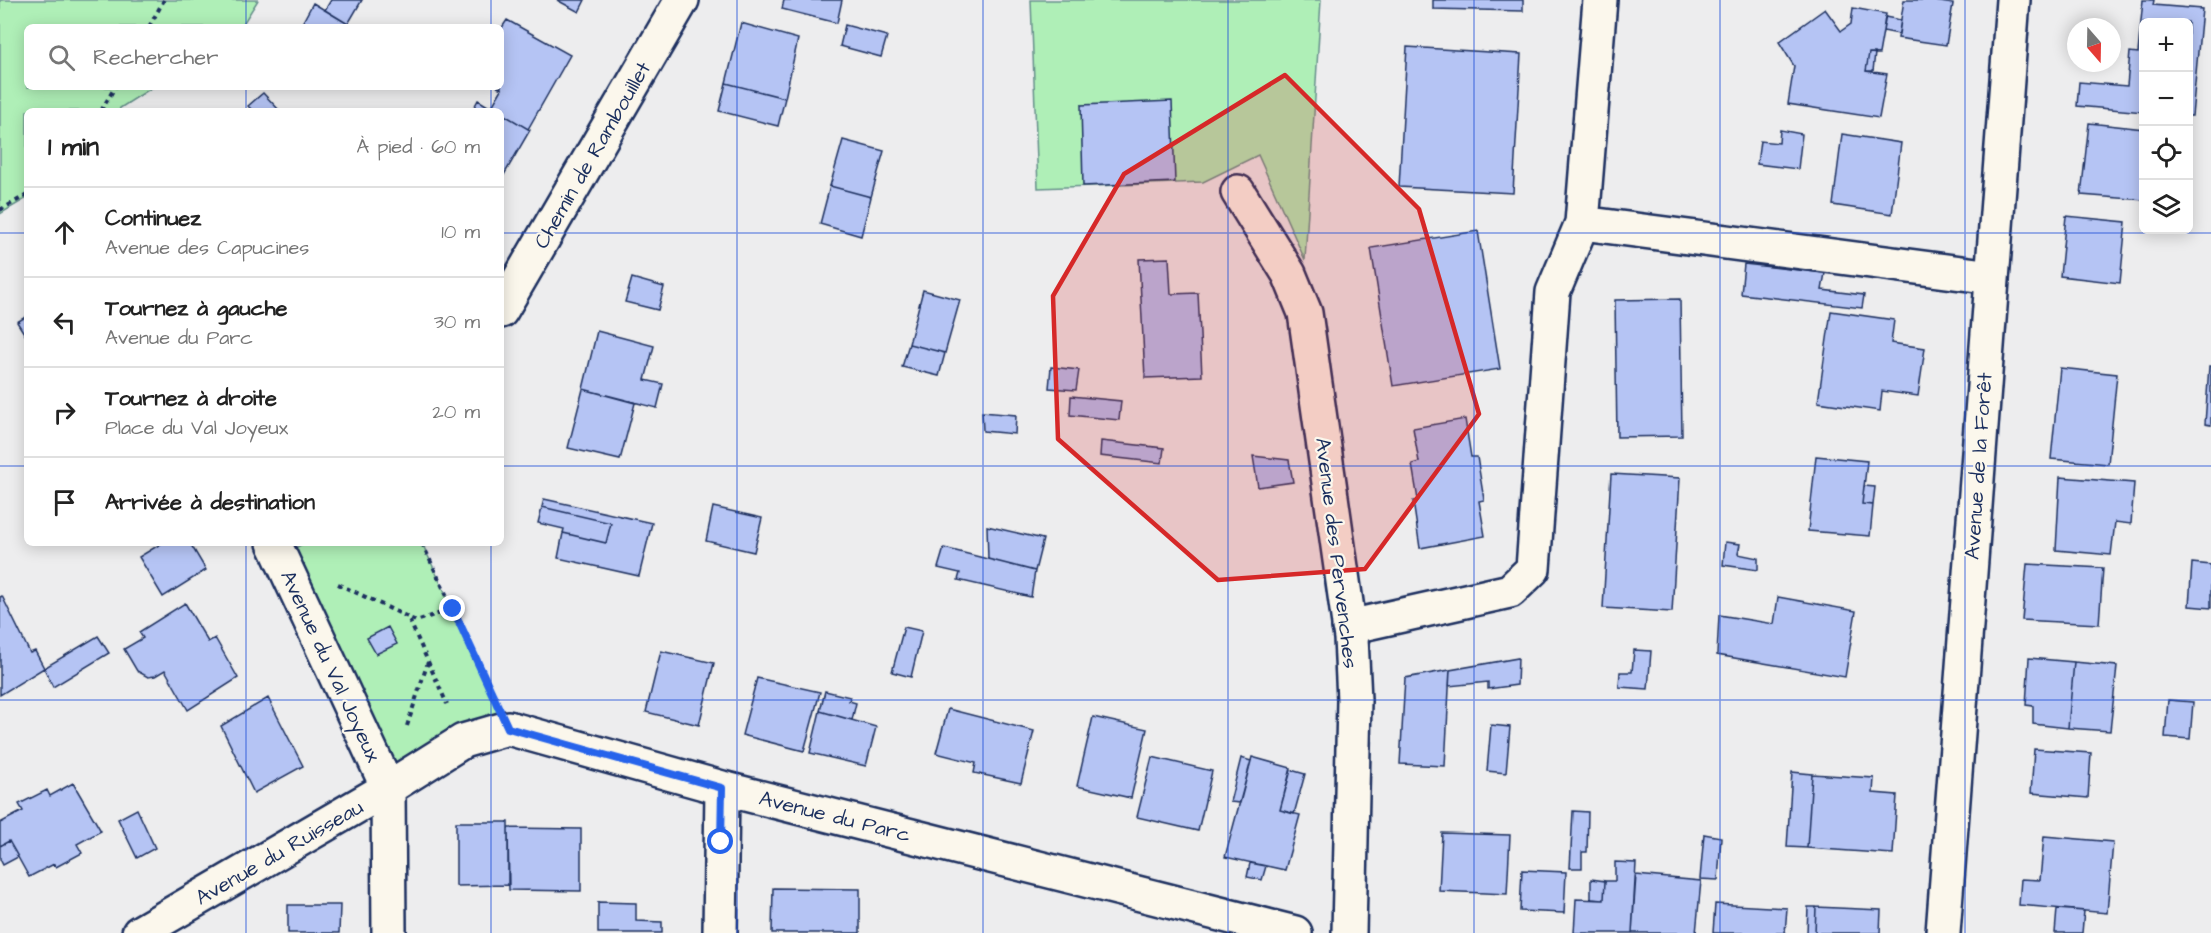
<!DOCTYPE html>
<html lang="fr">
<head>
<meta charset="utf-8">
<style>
	body { margin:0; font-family:"Architects Daughter",sans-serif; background:#f2f2f2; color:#222 }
	.controls { position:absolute; right:18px; top:18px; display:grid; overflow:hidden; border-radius:9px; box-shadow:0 3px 15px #0003 }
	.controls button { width:54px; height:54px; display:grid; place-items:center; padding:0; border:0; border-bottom:2px solid #e0e0e0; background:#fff; color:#222; font:30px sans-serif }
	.compass { position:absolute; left:2067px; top:18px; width:54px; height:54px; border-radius:50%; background:#fff; box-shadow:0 3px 15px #0003; rotate:160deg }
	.stop { position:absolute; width:18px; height:18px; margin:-14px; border:4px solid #2563eb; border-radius:50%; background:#fff }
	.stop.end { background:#2563eb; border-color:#fff; box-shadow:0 2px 6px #0008 }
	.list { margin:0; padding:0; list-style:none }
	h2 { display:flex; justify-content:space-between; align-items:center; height:78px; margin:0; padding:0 24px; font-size:26px }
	h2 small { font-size:20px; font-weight:400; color:#767676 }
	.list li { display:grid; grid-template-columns:39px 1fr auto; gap:18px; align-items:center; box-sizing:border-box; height:90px; padding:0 24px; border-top:2px solid #e0e0e0 }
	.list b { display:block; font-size:22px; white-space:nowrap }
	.list p { margin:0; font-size:20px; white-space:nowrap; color:#767676 }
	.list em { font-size:20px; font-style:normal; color:#767676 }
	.icon { flex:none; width:33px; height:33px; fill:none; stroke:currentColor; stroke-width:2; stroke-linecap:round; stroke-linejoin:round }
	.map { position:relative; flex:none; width:2211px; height:933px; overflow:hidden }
	.search { position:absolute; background:#fff; box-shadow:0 3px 15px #0003; left:24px; top:24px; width:480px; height:66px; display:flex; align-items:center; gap:15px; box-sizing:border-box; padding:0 21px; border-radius:9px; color:#767676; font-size:22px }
	.panel { position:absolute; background:#fff; box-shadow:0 3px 15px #0003; left:24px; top:108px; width:480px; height:438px; border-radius:9px }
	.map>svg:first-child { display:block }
</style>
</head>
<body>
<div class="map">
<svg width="2211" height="933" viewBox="0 0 2211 933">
	<rect width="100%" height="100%" fill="#ededee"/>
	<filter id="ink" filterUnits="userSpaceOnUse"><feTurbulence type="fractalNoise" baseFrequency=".0167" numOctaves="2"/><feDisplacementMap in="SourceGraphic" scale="12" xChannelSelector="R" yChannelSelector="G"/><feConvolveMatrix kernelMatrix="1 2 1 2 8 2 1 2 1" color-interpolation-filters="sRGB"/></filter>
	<g filter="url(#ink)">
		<path fill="#afefb7" stroke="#658f8a" stroke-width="1.5" d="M0 0H258L241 27H27V87H153L120 108 119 111H27V198L0 214Z
			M1031 0H1321L1305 260 1258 155 1203 182 1038 188Z
			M304 543H422L508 728 388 788 280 557Z"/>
		<path fill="#b5c4f4" stroke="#1b2f5e" stroke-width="1.5" d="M331 0H362L348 24 325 10Z
			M557 0H585L579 12Z
			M784 0H842L837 23 782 9Z
			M1433 0H1523V11L1433 9Z
			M1904 0H1928L1953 4 1946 45 1898 38Z
			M2143 0H2154L2153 5 2202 9 2192 116H2188V22H2144V112L2077 106 2079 82 2127 86 2130 52 2138 53Z
			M313 3 348 24 346 27H300Z
			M1853 8 1886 14 1879 54 1869 53 1866 71 1887 74 1879 118 1788 104 1794 66 1779 42 1825 9 1841 31 1851 24Z
			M1885 17 1901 20 1899 34 1883 31Z
			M507 20 570 55 528 129 501 113V111L491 108 502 89 497 87H501V29Z
			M741 23 798 39 785 98 726 83Z
			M845 25 887 36 881 57 840 46Z
			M1407 47 1521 54 1513 193 1399 187Z
			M1869 53H1875L1873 71H1866Z
			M726 83 785 98 778 126 719 111Z
			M263 93 280 111H253L248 106Z
			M478 100 491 108 497 111H472Z
			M1172 101 1175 182 1083 186 1081 105Z
			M501 113 530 130 501 180Z
			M2089 123 2144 129V200L2081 195Z
			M1780 130 1802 134 1798 169 1757 164 1760 141 1779 143Z
			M1842 134 1901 143 1892 214 1833 205Z
			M843 140 884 151 871 197 830 186Z
			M830 186 871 197 861 236 820 224Z
			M2066 216 2126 222 2120 283 2060 276Z
			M1478 231 1500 369 1393 386 1371 248Z
			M1169 258 1171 294 1198 293 1202 376 1145 378 1139 259Z
			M1744 264 1825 273 1822 290 1864 295 1862 308 1741 294Z
			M632 278 664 287 658 310 625 302Z
			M923 290 960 300 945 353 909 344Z
			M1680 299 1682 436 1617 437 1615 300Z
			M1831 311 1894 320 1891 343 1925 348 1918 396 1882 391 1880 411 1818 402Z
			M27 316V338L17 322Z
			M597 331 654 346 645 380 663 384 657 408 583 389Z
			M909 344 945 353 939 376 902 367Z
			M2209 366H2211V425L2205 424Z
			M1051 367 1079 370 1076 390 1049 388Z
			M2060 368 2117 374 2108 464 2051 459Z
			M583 389 635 403 620 460 568 448Z
			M1071 396 1121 401 1119 420 1070 415Z
			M982 412 1016 415 1015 434 983 431Z
			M1465 419 1471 457H1477L1484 500 1479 501 1485 536 1420 548 1413 501 1418 500 1412 464 1419 462 1413 428Z
			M1101 441 1164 448 1162 463 1100 456Z
			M1253 456 1289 460 1293 482 1258 487Z
			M1816 456 1867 461 1862 504 1873 505 1870 536 1808 531Z
			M1611 474 1680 478 1672 612 1603 608Z
			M2060 477 2134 483 2131 524 2115 522 2111 555 2056 550Z
			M1864 486 1875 487 1873 505 1862 504Z
			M544 499 652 523 639 576 558 558 563 533 606 543 611 523 542 507Z
			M542 507 611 523 606 543 563 533 564 529 538 523Z
			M713 507 762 518 754 552 706 541Z
			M987 526 1043 539 1035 571 988 559Z
			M1725 542 1740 544 1738 554 1758 558V570L1723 565Z
			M162 543H190L206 570 163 597 139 557Z
			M944 548 1035 571 1031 597 958 580 960 573 938 568Z
			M2192 563 2211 565V608L2189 606Z
			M2027 564 2103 568 2099 624 2022 620Z
			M2 596 30 653 35 651 44 668 0 695V597Z
			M1778 597 1856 611 1845 677 1717 655 1719 615 1774 624Z
			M185 603 208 642 215 638 238 678 188 710 165 670 155 676 148 677 137 671 124 649 143 638 139 632Z
			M388 627 397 644 376 654 367 638Z
			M904 627 922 631 911 677 892 672Z
			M98 636 109 653 53 687 44 668Z
			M1634 650 1651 651 1648 689 1619 687 1620 672H1632Z
			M661 651 714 663 699 725 646 712Z
			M1518 658 1517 685 1488 689V682L1449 686 1450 670Z
			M2029 658 2074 662 2068 728 2033 724V706L2026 705Z
			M2074 662 2117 666 2110 731 2068 728Z
			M1450 670 1445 766 1400 764 1405 678Z
			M757 678 820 692 804 751 742 735Z
			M825 691 850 697 849 701 856 703 852 720 820 711Z
			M268 698 303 766 254 793 221 726Z
			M2168 700 2193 702 2190 739 2165 737Z
			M948 709 1034 731 1021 783 974 773 976 763 936 753Z
			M820 711 876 727 866 766 810 753Z
			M1093 717 1147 729 1131 798 1077 786Z
			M1491 725 1510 727 1506 773 1487 771Z
			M2034 749 2091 753 2088 798 2031 793Z
			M1152 757 1212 771 1198 831 1137 817Z
			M1252 757 1291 768 1280 810 1300 815 1285 870 1225 857Z
			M1241 758 1251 761 1240 803 1230 802Z
			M1291 770 1305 774 1294 814 1280 810Z
			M1792 772 1812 774 1807 848 1787 847Z
			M1812 774 1874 778 1873 793 1897 795 1893 854 1807 848Z
			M73 783 101 831 77 844 82 853 56 867 54 864 29 877 9 841 0 846V823L23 811 19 804 47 790 50 796Z
			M137 809 155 848 137 858 118 819Z
			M1573 811 1588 812 1587 852H1582V868H1570Z
			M456 822H508V885L456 886Z
			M508 828 581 829V891L509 890Z
			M1442 833 1510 835 1507 894 1439 891Z
			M1704 834 1721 837 1718 880 1700 879Z
			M2044 836 2113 842 2107 913 2019 905 2021 879 2040 880Z
			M9 841 18 857 3 865 0 859V846Z
			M1615 862 1636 863 1632 933H1574L1576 899 1604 900 1605 881H1615Z
			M1250 863 1266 866 1262 880 1247 877Z
			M1522 870 1566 872 1564 913 1520 911Z
			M1636 875 1701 881 1696 933H1632Z
			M1591 879 1605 881 1604 900 1591 899Z
			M773 888 860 889V933H772Z
			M598 902 636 903V921L662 922V933H598Z
			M1715 904 1787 908 1785 933H1713Z
			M288 905H340L339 933H288Z
			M1808 907H1816L1815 933H1807Z
			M1816 907 1881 910 1880 933H1815Z
			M2057 909 2084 911 2082 933H2055Z"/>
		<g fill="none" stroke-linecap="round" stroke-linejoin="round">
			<defs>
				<path id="minor" d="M1238 192 1289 274 1305 313 1351 638 1354 700 1349 933
					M1582 223 1992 277
					M501 311 682 0
					M274 543 388 788 389 933
					M1349 627 1510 591 1533 569 1553 292 1582 223 1600 0
					M139 933 388 788 463 741 508 728 722 788 1295 933
					M720 933 722 788
					M1943 933 2013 0"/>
			</defs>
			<use href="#minor" stroke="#1b2f5e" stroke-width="38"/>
			<path stroke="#1b2f5e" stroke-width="4" stroke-dasharray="4.5 4.5" stroke-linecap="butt" d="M149 27 164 0
				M101 111 115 87
				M0 210 27 195
				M422 543 492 692
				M338 584 416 621 453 609
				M338 584 408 617 447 704
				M407 726 428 662"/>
			<use href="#minor" stroke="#fbf7ec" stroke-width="33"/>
		</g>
	</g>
	<g fill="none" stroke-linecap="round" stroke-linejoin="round" filter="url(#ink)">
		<path stroke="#2563eb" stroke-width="8" d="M453 609 508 728 722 788 721 842"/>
	</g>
	<path fill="#d62828" fill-opacity="0.2" stroke="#d62828" stroke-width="4.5" stroke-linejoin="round" d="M1285 75 1419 209 1479 414 1365 569 1218 580 1058 439 1053 296 1124 174Z"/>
	<path fill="none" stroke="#1d4ed8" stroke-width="1.5" stroke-opacity="0.55" d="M246 0V27M491 0V27M737 0V933M983 0V933M1228 0V933M1474 0V933M1720 0V933M1965 0V933M246 87V111M491 87V111M0 233H27M501 233H2211M0 466H27M501 466H2211M246 543V933M491 543V933M0 700H2211"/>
	<g text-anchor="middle" stroke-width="4.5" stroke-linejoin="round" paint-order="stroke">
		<g font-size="21" fill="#1b2f5e" stroke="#fbf7ec">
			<text transform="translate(592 155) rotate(-60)" y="7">Chemin de Rambouillet</text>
			<text transform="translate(1978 466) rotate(-86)" y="7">Avenue de la Forêt</text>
			<text transform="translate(1337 553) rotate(83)" y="7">Avenue des Pervenches</text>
			<text transform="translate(331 666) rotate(65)" y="7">Avenue du Val Joyeux</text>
			<text transform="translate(835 816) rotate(14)" y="7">Avenue du Parc</text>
			<text transform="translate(279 852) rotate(-30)" y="7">Avenue du Ruisseau</text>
		</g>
	</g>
</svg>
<div class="controls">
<button>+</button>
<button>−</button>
<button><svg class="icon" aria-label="locate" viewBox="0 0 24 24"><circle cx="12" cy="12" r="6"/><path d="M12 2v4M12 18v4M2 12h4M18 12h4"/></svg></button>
<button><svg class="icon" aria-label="layers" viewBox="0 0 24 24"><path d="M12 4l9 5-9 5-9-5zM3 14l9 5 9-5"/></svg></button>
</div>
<svg class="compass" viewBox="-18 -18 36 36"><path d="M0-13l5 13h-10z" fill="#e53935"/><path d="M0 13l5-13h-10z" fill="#767676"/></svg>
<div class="stop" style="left:721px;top:842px"></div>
<div class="stop end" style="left:453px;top:609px"></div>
<div class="search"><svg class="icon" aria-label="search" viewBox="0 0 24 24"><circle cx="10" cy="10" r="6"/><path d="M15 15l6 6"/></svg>Rechercher</div>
<section class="panel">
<h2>1 min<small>À pied · 60 m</small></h2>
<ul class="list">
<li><svg class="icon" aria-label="ahead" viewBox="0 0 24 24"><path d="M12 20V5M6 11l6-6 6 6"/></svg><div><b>Continuez</b><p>Avenue des Capucines</p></div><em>10 m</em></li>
<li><svg class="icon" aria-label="left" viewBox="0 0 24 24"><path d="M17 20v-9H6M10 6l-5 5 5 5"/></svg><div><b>Tournez à gauche</b><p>Avenue du Parc</p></div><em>30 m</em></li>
<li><svg class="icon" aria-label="right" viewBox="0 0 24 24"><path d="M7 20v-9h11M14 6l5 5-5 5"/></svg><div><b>Tournez à droite</b><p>Place du Val Joyeux</p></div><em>20 m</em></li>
<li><svg class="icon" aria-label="arrive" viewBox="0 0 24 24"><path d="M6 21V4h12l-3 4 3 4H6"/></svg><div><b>Arrivée à destination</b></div></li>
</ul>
</section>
</div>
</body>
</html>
